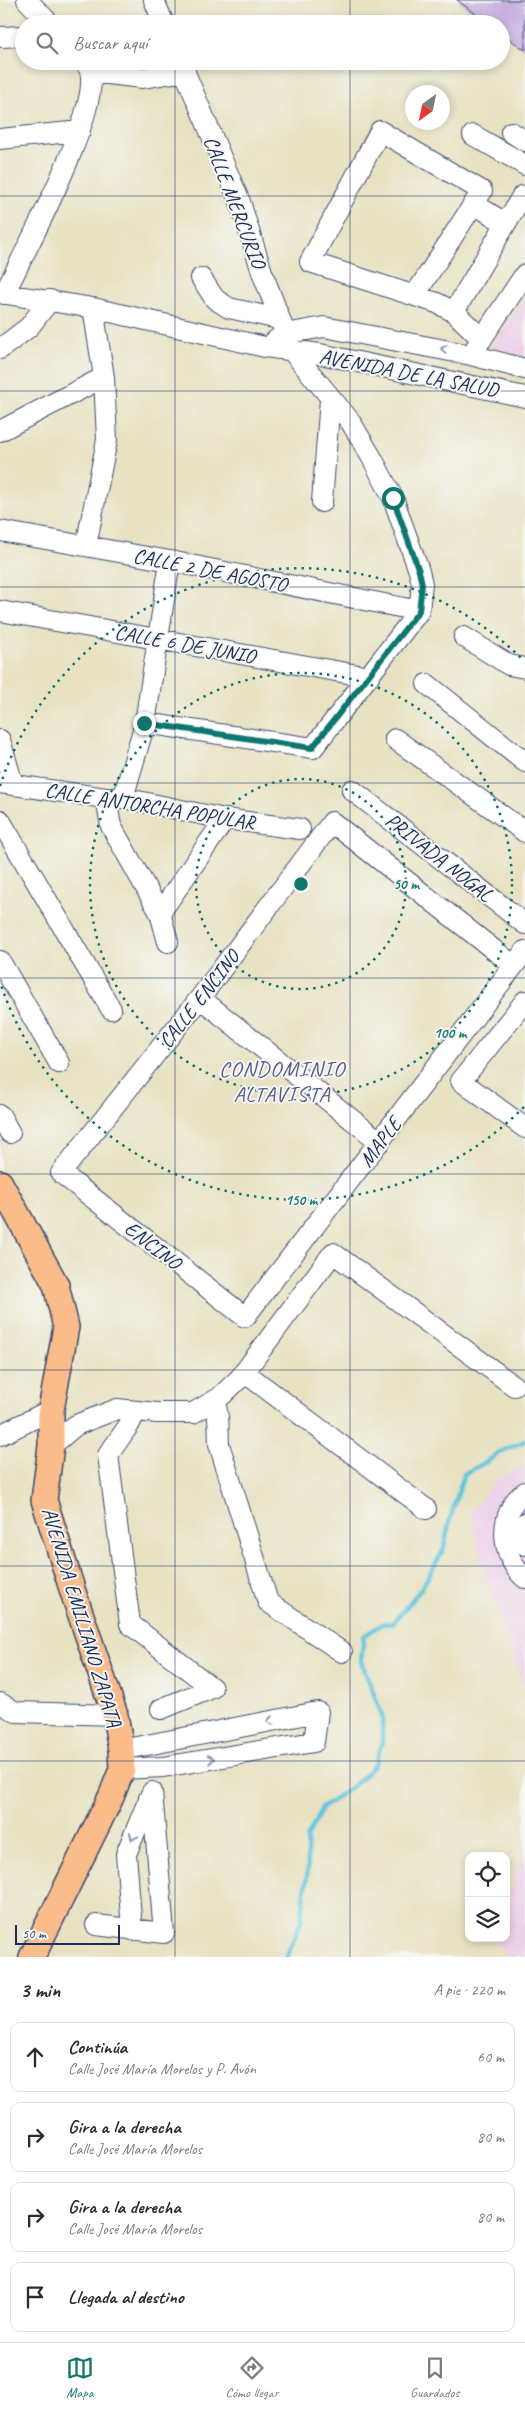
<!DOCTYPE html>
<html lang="es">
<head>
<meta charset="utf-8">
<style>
	body { margin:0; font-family:Caveat,sans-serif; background:#f2f2f3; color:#2b2b33 }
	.controls { position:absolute; right:15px; bottom:15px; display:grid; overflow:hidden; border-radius:10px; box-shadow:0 2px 8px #0003 }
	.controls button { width:45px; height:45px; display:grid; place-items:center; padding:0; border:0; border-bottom:1px solid #e1e1e2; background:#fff; color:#2b2b33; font:25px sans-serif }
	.compass { position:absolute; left:405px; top:85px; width:45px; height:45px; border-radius:50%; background:#fff; box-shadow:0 2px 8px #0003; rotate:213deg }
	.scale { position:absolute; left:15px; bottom:12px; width:105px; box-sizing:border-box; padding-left:5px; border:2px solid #1b2f5e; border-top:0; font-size:14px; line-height:18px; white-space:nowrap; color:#1b2f5e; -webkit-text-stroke:4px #f6f6f2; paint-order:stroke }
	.stop { position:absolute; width:15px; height:15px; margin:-11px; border:4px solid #0f766e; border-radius:50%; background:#fff }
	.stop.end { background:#0f766e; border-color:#fff; box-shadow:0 1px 5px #0008 }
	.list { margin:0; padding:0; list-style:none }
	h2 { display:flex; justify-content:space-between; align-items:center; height:65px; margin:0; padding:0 20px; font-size:21px }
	h2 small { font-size:16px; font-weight:400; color:#7c7c81 }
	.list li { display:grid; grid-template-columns:32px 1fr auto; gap:15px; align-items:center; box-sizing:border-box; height:70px; margin:0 10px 10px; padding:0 10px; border:1px solid #e1e1e2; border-radius:10px }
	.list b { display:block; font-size:19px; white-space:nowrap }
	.list p { margin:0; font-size:16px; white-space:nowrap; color:#7c7c81 }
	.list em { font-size:16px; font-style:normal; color:#7c7c81 }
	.icon { flex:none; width:28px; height:28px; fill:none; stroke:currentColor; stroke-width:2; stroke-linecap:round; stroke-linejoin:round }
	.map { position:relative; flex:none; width:525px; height:1957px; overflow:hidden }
	.search { position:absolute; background:#fff; box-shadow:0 2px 8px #0003; left:15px; right:15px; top:15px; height:55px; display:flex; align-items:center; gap:12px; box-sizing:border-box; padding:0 18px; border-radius:28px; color:#7c7c81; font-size:19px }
	.sheet { height:385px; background:#fff }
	nav { display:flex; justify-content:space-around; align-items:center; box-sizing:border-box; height:70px; border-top:1px solid #e1e1e2; background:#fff; font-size:14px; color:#7c7c81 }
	nav a { display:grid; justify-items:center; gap:2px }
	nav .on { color:#0f766e }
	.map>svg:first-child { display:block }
</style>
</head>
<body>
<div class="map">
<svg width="525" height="1957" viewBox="0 0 525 1957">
	<rect width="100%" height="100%" fill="#f6f6f2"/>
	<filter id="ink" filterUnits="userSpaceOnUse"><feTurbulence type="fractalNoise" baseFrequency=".02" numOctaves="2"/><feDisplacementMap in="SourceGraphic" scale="10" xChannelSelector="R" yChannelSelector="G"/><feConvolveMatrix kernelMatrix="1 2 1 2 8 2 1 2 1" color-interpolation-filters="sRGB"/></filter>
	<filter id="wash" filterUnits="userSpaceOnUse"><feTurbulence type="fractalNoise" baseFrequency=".0096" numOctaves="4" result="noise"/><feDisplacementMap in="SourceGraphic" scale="20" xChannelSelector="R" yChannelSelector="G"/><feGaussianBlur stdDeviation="1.12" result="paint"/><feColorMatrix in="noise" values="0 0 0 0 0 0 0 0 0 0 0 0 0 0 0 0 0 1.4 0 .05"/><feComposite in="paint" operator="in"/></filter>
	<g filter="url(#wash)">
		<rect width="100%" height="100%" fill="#e8e2c2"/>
		<path fill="#edd1e9" d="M525 298V357L490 348Z
			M525 1464V1691L482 1564 471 1512 496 1480Z
			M525 1849V1957H506L495 1940V1938H506V1906Z"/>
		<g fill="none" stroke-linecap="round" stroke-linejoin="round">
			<path stroke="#5fc5dc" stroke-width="4.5" d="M286 1957 301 1922 308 1867 307 1838 322 1808 354 1785 374 1766 382 1743V1715L361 1661 364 1636 382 1624 393 1623 421 1589 443 1551 450 1519 464 1474 488 1461 498 1453 525 1441"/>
		</g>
		<g id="blocks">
			<path fill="#c3aadf" d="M457 0H525V50L501 33V24H489Z"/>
		</g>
	</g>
	<g filter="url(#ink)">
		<use href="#blocks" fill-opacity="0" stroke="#3a4a6d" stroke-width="1"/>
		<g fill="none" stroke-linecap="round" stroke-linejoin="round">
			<defs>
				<path id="minor" d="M27 0 50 24
					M154 0 164 24
					M0 37 24 36
					M90 72 143 78 185 71
					M511 132 525 141
					M473 135 525 165
					M0 139 80 131
					M474 204 505 223
					M201 278 215 299 229 308 279 319
					M0 293 93 308 265 347 320 354 525 397
					M4 294C24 253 101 111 90 71 89 68 86 64 84 61
					M415 295 482 191 380 131 310 262 437 303 454 312 482 339
					M454 312 522 196
					M275 341 285 334 324 327 471 355 525 369
					M0 349 29 327 50 300
					M475 349 525 274
					M0 431 104 377
					M322 502 330 399
					M0 531 170 561 419 611
					M86 546 107 440 104 377 93 308
					M0 611 369 677
					M464 637 509 665 525 668
					M427 684 525 762
					M145 723 313 748 419 611 422 584 419 571 393 498 372 458 350 421 292 351 262 272 240 202 180 61
					M395 739 525 832
					M0 740 13 784
					M0 783 106 798H123L225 819 300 829
					M352 790 525 924
					M106 798 111 826 160 913 168 942
					M123 798 145 723 170 561
					M0 820 111 1009
					M160 913 225 819
					M0 961 59 1063
					M513 965 332 822 200 998 61 1173 245 1317 525 951
					M200 998 380 1142
					M525 1001 461 1081 525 1128
					M0 1115 10 1133
					M244 1372 426 1509
					M214 1401C220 1414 218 1429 219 1444L268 1602 342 1652
					M136 1411 129 1425 108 1455 130 1624 212 1688 161 1709
					M0 1435 51 1410
					M51 1446 76 1425 117 1409 157 1413H193L219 1398 240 1378 333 1253 514 1386
					M525 1492C497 1512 500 1557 525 1578
					M525 1523 519 1531 525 1545
					M0 1703 16 1712 115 1715
					M121 1750 318 1712 314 1742 163 1767 122 1769
					M96 1925 164 1933 152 1792
					M132 1930 126 1854 151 1794"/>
				<path id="major" d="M0 1183 56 1285 66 1327 51 1410V1446L44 1500 73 1592 115 1715 121 1750 122 1769 111 1797 32 1957"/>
			</defs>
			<use href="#minor" stroke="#3a4a6d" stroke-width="22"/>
			<use href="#major" stroke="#3a4a6d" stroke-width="28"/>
			<use href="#minor" stroke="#fff" stroke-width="20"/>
			<use href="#major" stroke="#f9bc8a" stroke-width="25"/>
		</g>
		<defs><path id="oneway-chevron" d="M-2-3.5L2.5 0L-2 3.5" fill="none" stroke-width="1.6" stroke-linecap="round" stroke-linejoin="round" transform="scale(1.25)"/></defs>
		<g stroke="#8d97ae">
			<use href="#oneway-chevron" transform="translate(444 349) rotate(-169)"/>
			<use href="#oneway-chevron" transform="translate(270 1721) rotate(170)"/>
			<use href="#oneway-chevron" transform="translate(211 1759) rotate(-9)"/>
			<use href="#oneway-chevron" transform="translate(133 1837) rotate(112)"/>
		</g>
	</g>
	<g fill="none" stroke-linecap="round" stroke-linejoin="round" filter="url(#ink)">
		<path stroke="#0f766e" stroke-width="6" d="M144 723 312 748 419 611 422 584 419 571 393 498"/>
	</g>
	<path fill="none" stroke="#1b2f5e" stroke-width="1" stroke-opacity="0.55" d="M175 0V24M350 0V24M175 61V1957M350 61V1957M0 196H525M0 391H525M0 587H525M0 783H525M0 978H525M0 1174H525M0 1370H525M0 1566H525M0 1761H525"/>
	<g fill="none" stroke="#0f766e" stroke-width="2.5" stroke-dasharray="2.5 5">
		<circle cx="301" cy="884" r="105"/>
		<circle cx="301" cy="884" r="211"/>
		<path d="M524 1107A316 316 0 0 1 0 982M0 786A316 316 0 0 1 524 661"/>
	</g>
	<g text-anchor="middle" stroke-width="4" stroke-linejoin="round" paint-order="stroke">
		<g font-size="21" fill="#1b2f5e" stroke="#f6f6f2">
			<text transform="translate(235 202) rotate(69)" y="7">CALLE MERCURIO</text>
			<text transform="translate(409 373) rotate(11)" y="7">AVENIDA DE LA SALUD</text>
			<text transform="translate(210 570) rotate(11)" y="7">CALLE 2 DE AGOSTO</text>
			<text transform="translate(185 644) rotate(10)" y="7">CALLE 6 DE JUNIO</text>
			<text transform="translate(150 806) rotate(9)" y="7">CALLE ANTORCHA POPULAR</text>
			<text transform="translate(439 857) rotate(38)" y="7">PRIVADA NOGAL</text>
			<text transform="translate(199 999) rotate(-52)" y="7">CALLE ENCINO</text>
			<text transform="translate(380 1142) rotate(-53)" y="7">MAPLE</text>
			<text transform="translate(153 1245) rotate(38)" y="7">ENCINO</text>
			<text transform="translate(82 1617) rotate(73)" y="7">AVENIDA EMILIANO ZAPATA</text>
		</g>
		<g font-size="22" letter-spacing="1" fill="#565a8b" stroke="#f6f6f2">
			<text x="282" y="1076">CONDOMINIO<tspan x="282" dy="25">ALTAVISTA</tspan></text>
		</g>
	</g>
	<circle cx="301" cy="884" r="8" fill="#0f766e" stroke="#f6f6f2" stroke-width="2.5"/>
	<g font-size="15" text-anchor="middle" font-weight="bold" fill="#0f766e" stroke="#f6f6f2" stroke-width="4" stroke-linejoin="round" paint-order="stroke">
		<text x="406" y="889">50 m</text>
		<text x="450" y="1038">100 m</text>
		<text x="301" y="1205">150 m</text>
	</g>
</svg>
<div class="controls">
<button><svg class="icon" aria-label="locate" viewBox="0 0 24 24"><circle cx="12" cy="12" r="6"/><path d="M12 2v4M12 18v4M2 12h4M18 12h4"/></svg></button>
<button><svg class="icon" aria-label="layers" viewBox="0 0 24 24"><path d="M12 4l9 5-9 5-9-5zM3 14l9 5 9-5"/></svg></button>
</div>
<svg class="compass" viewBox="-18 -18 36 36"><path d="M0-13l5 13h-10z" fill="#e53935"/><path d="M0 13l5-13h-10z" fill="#7c7c81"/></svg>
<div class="scale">50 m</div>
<div class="stop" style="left:393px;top:498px"></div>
<div class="stop end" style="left:144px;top:723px"></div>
<div class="search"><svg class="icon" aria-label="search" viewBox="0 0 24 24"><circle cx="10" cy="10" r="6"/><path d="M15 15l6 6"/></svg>Buscar aquí</div>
</div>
<section class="sheet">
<h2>3 min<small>A pie · 220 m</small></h2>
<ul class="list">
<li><svg class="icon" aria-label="ahead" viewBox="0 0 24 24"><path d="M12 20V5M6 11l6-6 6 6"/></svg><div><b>Continúa</b><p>Calle José María Morelos y P. Avón</p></div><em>60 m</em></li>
<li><svg class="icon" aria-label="right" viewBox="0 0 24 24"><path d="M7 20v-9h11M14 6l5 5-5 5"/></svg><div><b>Gira a la derecha</b><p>Calle José María Morelos</p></div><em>80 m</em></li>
<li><svg class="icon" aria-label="right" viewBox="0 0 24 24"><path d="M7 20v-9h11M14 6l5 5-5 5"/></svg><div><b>Gira a la derecha</b><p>Calle José María Morelos</p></div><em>80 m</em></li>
<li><svg class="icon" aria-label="arrive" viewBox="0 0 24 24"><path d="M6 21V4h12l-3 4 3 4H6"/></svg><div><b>Llegada al destino</b></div></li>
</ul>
</section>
<nav>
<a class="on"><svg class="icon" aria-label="map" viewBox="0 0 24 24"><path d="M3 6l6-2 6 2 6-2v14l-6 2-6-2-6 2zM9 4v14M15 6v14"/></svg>Mapa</a>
<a><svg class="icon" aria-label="directions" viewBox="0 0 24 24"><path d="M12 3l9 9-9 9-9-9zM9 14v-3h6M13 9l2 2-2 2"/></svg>Cómo llegar</a>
<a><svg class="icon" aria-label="saved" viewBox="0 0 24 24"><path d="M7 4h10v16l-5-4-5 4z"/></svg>Guardados</a>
</nav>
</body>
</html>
